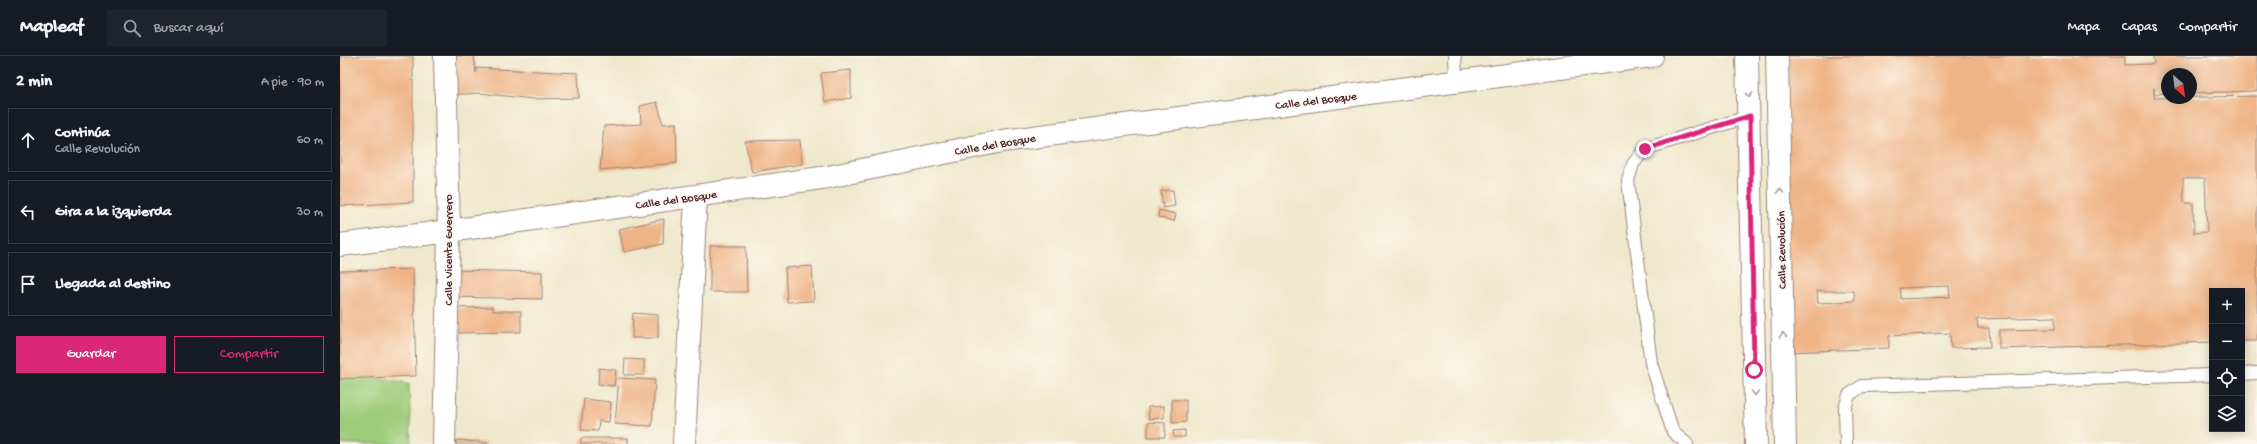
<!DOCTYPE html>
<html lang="es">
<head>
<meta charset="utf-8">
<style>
	body { margin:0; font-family:"Gochi Hand",sans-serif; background:#20242c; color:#f1f3f6 }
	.controls { position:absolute; right:12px; bottom:12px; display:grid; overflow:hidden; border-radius:0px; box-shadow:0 2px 10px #0003 }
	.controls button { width:36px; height:36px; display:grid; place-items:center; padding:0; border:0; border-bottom:1px solid #363941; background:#171b24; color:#f1f3f6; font:20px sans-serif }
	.compass { position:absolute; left:1821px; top:12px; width:36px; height:36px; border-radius:50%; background:#171b24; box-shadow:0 2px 10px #0003; rotate:152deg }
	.stop { position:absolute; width:12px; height:12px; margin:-9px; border:3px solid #db2777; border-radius:50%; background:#fff }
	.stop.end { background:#db2777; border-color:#fff; box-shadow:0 1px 4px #0008 }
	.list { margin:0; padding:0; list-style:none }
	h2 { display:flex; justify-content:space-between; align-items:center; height:52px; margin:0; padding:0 16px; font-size:17px }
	h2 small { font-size:13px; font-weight:400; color:#9ea1a6 }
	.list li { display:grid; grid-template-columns:26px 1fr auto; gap:12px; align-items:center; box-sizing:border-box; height:64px; margin:0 8px 8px; padding:0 8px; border:1px solid #363941; border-radius:0px }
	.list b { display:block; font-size:15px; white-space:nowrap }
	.list p { margin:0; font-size:13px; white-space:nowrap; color:#9ea1a6 }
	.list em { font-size:13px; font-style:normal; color:#9ea1a6 }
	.actions { display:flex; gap:8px; padding:12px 16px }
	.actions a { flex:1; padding:9px 0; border:1px solid #db2777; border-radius:0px; text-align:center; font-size:14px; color:#db2777 }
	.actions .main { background:#db2777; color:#fff }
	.icon { flex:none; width:22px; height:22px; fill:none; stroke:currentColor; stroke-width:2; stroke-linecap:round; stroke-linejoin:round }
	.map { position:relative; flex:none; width:1917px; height:388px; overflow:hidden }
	header { display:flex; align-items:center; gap:24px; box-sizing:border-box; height:56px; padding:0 20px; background:#171b24; border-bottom:1px solid #363941 }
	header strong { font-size:19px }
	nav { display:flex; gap:22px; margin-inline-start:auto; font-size:14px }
	.search { width:280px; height:36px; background:#20242c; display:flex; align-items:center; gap:10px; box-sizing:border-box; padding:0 14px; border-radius:0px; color:#9ea1a6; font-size:15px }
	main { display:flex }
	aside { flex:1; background:#171b24 }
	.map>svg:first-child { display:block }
</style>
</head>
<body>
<header>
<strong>Mapleaf</strong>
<div class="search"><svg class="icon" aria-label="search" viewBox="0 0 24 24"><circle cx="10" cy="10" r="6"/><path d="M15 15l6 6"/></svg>Buscar aquí</div>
<nav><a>Mapa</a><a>Capas</a><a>Compartir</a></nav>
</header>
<main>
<aside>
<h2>2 min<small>A pie · 90 m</small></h2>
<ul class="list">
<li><svg class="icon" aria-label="ahead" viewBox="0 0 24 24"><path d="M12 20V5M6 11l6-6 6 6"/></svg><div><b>Continúa</b><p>Calle Revolución</p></div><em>60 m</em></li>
<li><svg class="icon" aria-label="left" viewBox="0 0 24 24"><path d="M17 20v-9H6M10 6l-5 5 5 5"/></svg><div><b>Gira a la izquierda</b></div><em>30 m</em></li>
<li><svg class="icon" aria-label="arrive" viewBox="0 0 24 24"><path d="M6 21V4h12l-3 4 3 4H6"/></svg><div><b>Llegada al destino</b></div></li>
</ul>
<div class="actions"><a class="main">Guardar</a><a>Compartir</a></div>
</aside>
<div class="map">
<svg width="1917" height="388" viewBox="0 0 1917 388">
	<rect width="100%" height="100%" fill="#fbf7ec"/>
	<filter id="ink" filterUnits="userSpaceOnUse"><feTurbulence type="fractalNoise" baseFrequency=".025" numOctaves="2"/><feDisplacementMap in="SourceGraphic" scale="8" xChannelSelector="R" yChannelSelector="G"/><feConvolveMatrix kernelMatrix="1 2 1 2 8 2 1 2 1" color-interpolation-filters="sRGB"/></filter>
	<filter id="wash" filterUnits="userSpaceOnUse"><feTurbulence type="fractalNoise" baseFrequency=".012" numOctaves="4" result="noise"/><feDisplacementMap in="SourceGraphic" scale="16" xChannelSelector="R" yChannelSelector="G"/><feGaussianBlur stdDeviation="0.9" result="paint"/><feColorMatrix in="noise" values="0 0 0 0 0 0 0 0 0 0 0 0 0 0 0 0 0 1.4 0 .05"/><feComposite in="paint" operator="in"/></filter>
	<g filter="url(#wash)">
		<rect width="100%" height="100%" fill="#efe8cc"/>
		<path fill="#9ecc79" stroke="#747652" d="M0 315 69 327 71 388H0Z"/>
		<g id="blocks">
			<path fill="#efb486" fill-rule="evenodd" d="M0 0H73V146L0 150Z
				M111 0H134L136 17V12L238 17 239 42 193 43 138 37 113 39Z
				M1445 0H1785V9L1814 8 1813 0H1917V35L1851 37V18H1827V37L1814 38V32V42L1917 40V285H1902V235H1872V286L1659 293V274L1715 273V261L1637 263 1638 272H1649L1650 291 1611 292 1610 277 1549 280V292L1450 296ZM1843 122H1865L1867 176 1854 177 1853 147H1844ZM1609 230 1610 241 1561 243 1560 232ZM1477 235H1514L1515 245 1478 247Z
				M511 14V42L485 46 481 17Z
				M317 46 323 68 336 67 337 107 260 114 264 70 301 68 300 50Z
				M460 84 462 108 412 116 405 85Z
				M833 134 835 150 823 152 821 135Z
				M819 154 836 158 834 165 818 161Z
				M324 163 323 188 284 196 279 173Z
				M370 190H406L407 236H370Z
				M472 210 474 245 447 246 445 212Z
				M73 213 76 320 0 323V215Z
				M110 214 202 216V243L109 241Z
				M153 251V255H181V276L112 277V252Z
				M293 257 318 259V282H292Z
				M285 303 304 304V319H284Z
				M259 312 276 314 274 330 258 328Z
				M279 322 315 324 312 370 275 368Z
				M244 343 271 346 269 366 259 365 258 375 241 374Z
				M832 344H846V366L832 367Z
				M824 350V362L809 363 808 351Z
				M808 366 825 367V381H808Z
				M845 374V381H834L833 375Z
				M241 382H288V388H241Z
				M117 384 150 387V388H116Z"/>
		</g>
	</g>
	<g filter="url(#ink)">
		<use href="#blocks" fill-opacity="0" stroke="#9c847c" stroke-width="1"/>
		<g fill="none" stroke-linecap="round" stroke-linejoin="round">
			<defs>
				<path id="lane" d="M1115 0 1116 26
					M1902 318 1917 317
					M1347 388 1333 376 1311 307 1288 125 1293 108 1305 93 1410 60
					M1506 388 1505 352 1509 339 1522 330 1872 319"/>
				<path id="street" d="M1407 0 1416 388
					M1437 0 1445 388
					M0 189 109 175 488 121 662 85 1312 0
					M104 388 109 175 105 0
					M344 388 356 140"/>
			</defs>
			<use href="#lane" stroke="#9c847c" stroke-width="14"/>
			<use href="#street" stroke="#9c847c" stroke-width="24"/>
			<use href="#lane" stroke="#fff" stroke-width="12"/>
			<use href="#street" stroke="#fff" stroke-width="22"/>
		</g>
		<defs><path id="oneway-chevron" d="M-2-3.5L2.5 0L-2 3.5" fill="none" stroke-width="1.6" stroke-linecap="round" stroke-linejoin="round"/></defs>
		<g stroke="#ae9aa0">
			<use href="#oneway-chevron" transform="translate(1409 39) rotate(88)"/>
			<use href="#oneway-chevron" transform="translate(1440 135) rotate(-91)"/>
			<use href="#oneway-chevron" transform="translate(1443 279) rotate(-91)"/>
			<use href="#oneway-chevron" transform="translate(1415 337) rotate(89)"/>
		</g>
	</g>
	<g fill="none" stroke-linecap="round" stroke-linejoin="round" filter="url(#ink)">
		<path stroke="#db2777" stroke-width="5" d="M1305 93 1410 60 1414 314"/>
	</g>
	<g text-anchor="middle" stroke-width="3" stroke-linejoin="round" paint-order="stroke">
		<g font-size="12" fill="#4a1f2b" stroke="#fbf7ec">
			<text transform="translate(976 44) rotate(-7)" y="4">Calle del Bosque</text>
			<text transform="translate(655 88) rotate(-10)" y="4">Calle del Bosque</text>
			<text transform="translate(336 143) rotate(-8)" y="4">Calle del Bosque</text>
			<text transform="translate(108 194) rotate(-90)" y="4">Calle Vicente Guerrero</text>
			<text transform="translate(1441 194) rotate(-91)" y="4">Calle Revolución</text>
		</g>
	</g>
</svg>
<div class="controls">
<button>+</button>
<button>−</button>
<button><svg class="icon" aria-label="locate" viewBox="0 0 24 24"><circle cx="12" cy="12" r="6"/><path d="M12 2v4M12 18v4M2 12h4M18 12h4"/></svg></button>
<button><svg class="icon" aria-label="layers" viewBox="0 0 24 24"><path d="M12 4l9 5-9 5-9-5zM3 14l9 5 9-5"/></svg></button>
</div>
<svg class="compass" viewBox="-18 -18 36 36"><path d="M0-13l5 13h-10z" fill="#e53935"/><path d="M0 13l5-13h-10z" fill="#9ea1a6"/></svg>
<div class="stop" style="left:1414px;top:314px"></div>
<div class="stop end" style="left:1305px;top:93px"></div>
</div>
</main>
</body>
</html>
